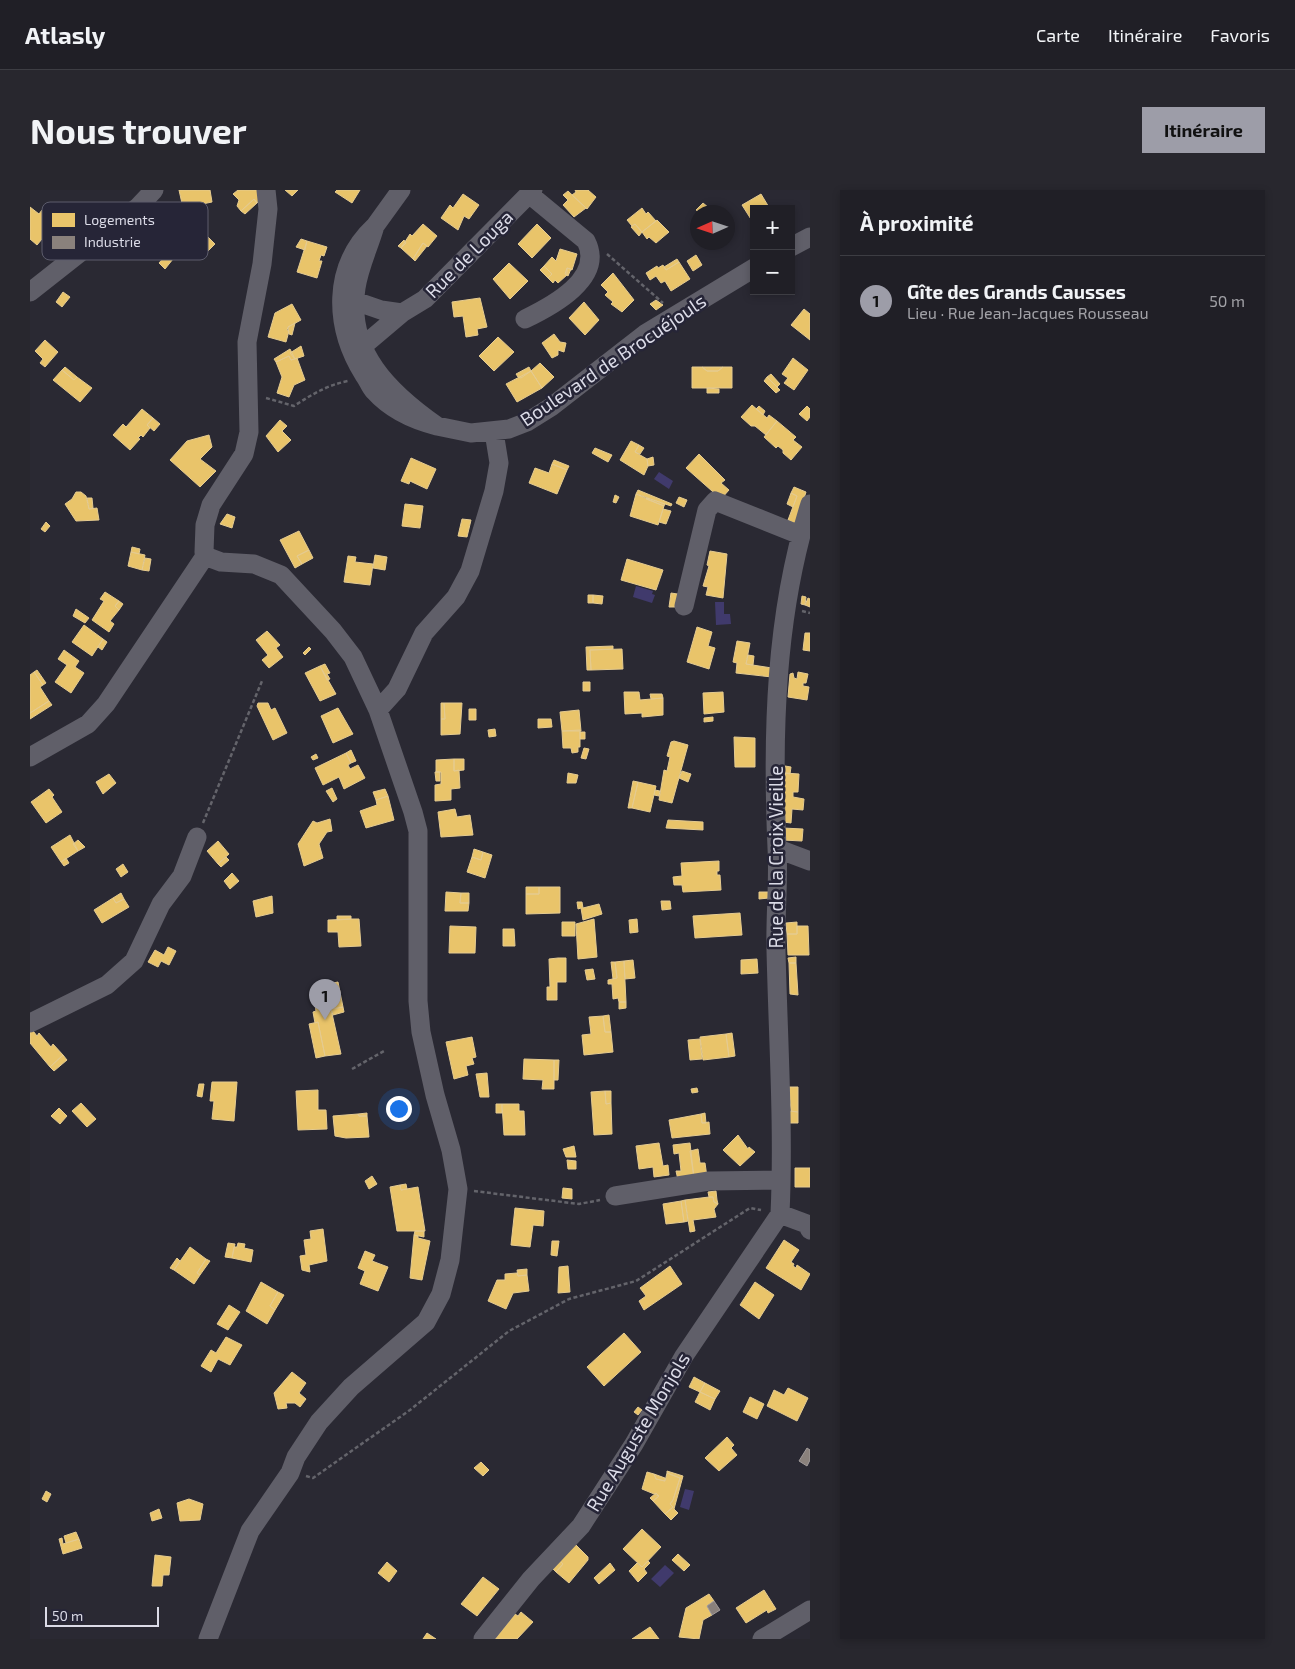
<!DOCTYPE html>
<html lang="fr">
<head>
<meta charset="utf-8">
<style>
	body { margin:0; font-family:"Exo 2",sans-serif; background:#28272e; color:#f1f3f6 }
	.controls { position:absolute; right:15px; top:15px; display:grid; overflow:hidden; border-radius:0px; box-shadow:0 2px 8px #0003 }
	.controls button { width:45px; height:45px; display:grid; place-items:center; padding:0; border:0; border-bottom:1px solid #3d3d43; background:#201f26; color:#f1f3f6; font:25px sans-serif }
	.compass { position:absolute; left:660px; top:15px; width:45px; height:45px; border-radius:50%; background:#201f26; box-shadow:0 2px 8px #0003; rotate:267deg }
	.scale { position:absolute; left:15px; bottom:12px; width:114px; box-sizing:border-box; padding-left:5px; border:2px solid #dbdbe7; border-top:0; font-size:14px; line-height:18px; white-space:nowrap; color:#dbdbe7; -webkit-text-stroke:4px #262537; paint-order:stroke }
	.you { position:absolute; left:368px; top:918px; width:18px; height:18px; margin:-12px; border:4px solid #fff; border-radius:50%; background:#1a73e8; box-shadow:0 0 0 8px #1a73e833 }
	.badge { display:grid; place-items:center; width:32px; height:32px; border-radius:50%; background:#9d9da8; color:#111; font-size:16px; font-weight:700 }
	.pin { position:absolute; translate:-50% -41px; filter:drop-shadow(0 1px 2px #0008) }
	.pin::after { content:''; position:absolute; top:26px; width:18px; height:15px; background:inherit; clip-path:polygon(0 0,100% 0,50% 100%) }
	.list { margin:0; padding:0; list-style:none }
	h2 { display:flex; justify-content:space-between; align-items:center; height:65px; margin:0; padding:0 20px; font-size:21px }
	h2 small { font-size:16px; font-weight:400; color:#a2a2a7 }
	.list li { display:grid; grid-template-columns:32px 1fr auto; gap:15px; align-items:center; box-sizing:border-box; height:90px; padding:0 20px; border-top:1px solid #3d3d43 }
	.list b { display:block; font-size:19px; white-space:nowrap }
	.list p { margin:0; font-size:16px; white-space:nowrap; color:#a2a2a7 }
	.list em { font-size:16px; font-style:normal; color:#a2a2a7 }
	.map { position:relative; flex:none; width:780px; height:1449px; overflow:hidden; border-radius:0px }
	header { display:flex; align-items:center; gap:30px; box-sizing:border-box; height:70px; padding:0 25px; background:#201f26; border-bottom:1px solid #3d3d43 }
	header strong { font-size:24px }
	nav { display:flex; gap:28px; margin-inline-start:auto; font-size:18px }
	.intro { display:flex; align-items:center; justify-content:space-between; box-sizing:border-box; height:120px; padding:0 30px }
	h1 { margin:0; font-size:35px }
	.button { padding:12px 22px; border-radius:0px; background:#9d9da8; color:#111; font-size:18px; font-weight:700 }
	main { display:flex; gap:30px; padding:0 30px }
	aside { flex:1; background:#201f26; border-radius:0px; box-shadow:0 2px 8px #0003 }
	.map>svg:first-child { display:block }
</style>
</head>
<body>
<header>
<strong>Atlasly</strong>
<nav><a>Carte</a><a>Itinéraire</a><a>Favoris</a></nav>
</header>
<div class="intro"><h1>Nous trouver</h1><a class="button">Itinéraire</a></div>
<main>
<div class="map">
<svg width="780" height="1449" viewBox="0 0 780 1449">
	<rect width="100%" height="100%" fill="#2a2933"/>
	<path fill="#403a6c" d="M629 282 643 291 639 299 624 289Z
		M606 396 623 401 622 404 625 405 622 413 603 407Z
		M685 412H694V424H700L701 434 686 435Z
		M655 1299 664 1301 659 1320 650 1317Z
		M635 1375 644 1383 630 1397 621 1389Z"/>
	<path fill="#e9c46a" stroke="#e5cb90" d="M149 0H180L182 12 153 18Z
		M208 0H231L232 8 227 13 224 9 211 21 207 16 209 10 203 4Z
		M255 0H268L262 6Z
		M307 0H330L322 13 305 2Z
		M545 0H558L566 7 557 19 542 5 546 2Z
		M538 1 556 18 544 27 533 15 538 10 533 5Z
		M433 4 449 15 439 29 434 26 428 40 411 28 420 15 423 18Z
		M731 4 740 19H724V34L712 15Z
		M224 9 227 13 215 24 211 21Z
		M673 13 684 22H669L666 20Z
		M0 17 9 24 12 20 30 35 16 53 12 49 7 55 0 49Z
		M612 18 616 24 618 22 626 31 612 42 605 34 602 36 597 30Z
		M627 30 639 42 626 53 619 47 617 49 612 42Z
		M393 34 407 46 398 57 393 53 383 69 371 58 380 44 382 46Z
		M507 34 521 48 502 68 488 54Z
		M605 34 612 42 609 46 601 37Z
		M174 43 185 54 174 65 163 54Z
		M271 49 277 51 275 60 266 57Z
		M374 50 376 53 371 58 368 56Z
		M277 51 297 57 294 66 291 65 289 71H292L287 88 267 82Z
		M393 53 397 56 385 71 383 69Z
		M530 59 547 64 542 80 537 78V85L528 93 525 90 523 93 518 88 522 84 514 76 522 67 526 71Z
		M137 64 143 69 135 79 129 73Z
		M666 65 672 75 663 81 657 71Z
		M647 69 649 72 636 80 634 77Z
		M649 72 660 89 641 101 635 91 631 93 626 86 620 90 616 83 627 76 628 78 633 75 636 80Z
		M479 73 498 91 480 109 463 89Z
		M514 76 522 84 518 88 510 80Z
		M537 78 541 79 538 86 535 84Z
		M583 83 604 110 592 122 581 114 583 112 575 105 578 102 571 95Z
		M33 102 40 107 32 117 26 112Z
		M450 108 457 137 447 139 448 145 436 147 433 126 424 127 422 112Z
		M626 110 633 115 626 120 620 114Z
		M554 112 569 130 555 145 539 128Z
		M262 114 271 130 258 137 257 140 259 141 256 152 238 147 245 123Z
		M774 119 780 124V150L761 135Z
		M265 133 262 145 259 144 258 137Z
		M524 144 530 152 536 153 534 162 528 160V165L522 168 512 153Z
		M468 147 484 162 464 181 449 166Z
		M15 150 28 162 15 177 10 173 13 169 5 161Z
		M271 156 274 166 265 169 260 163Z
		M260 159 265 169 261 170 259 166 246 172 244 169Z
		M259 166 261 170 267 168 275 190 264 195 259 207 247 203 252 187 246 172Z
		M763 168 778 180 764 200 754 193 758 188 752 184Z
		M510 173 524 187 512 198 501 181Z
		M35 177 47 187 44 190 32 180Z
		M499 177 501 181 491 188 488 187 486 184Z
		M662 177H672L677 181H688L693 177H702V198H662Z
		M672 177H693L688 181H677Z
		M32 180 44 190 47 187 62 198 50 212 23 190Z
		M501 181 512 198 487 212 476 194Z
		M741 184 750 194 747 197 737 187Z
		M737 187 750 200 746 203 734 191Z
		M677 198 689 199V203H677Z
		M722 215 737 228 739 225 747 231 736 245 725 236H721L711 227Z
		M729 216 735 221 733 225 726 219Z
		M777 216 780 219V227L777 231 769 224Z
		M112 219 123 228 117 235 120 238 113 247 111 245 108 248 110 249 100 260 83 245 93 234 96 237Z
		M123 228 130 234 124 241 117 235Z
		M250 230 257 236 252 241 261 250 248 262 236 246Z
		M747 231 766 247 763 250 772 257 761 270 753 263V260L748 256 746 258 734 247Z
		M179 245 182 257 170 269 186 281 170 297 140 270 157 251Z
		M601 251 609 255 605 262 617 269 618 276 614 285 590 270Z
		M609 255 614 258 610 264 605 262Z
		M565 258 582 265 578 272 562 263Z
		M669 264 695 290 691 293 699 300 691 309 656 278Z
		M623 267 624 275 618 276 617 269Z
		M381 268 406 279 397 299 380 291 379 294 371 291Z
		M524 270 539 276 537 280 522 274Z
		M522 274 537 280 527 304 499 293 505 278 519 283Z
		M764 297 776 302 766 334 758 330 767 306 761 303Z
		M608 300 642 314 641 316 606 304Z
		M46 302H51L56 306 59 319 67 318 69 330 46 331 35 314 42 309Z
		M761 303 767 306 763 317 757 314Z
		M606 304 634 316 628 335 600 326Z
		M585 305 589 307 586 313 583 312Z
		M649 307 657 310 654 317 646 313Z
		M57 308H62L63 318 59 319Z
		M617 308 635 314 634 316 616 309Z
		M375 314 393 316 390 338 372 336Z
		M633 319 641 321 636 334 629 332Z
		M197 324 205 327 202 338 190 334Z
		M432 329 441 330 437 347 428 346Z
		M16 332 20 336 15 342 11 339Z
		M269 341 279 360 267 366 272 374 265 378 250 350Z
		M102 357 110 359 109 364 101 362Z
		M279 360 283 368 272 374 267 366Z
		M680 361 697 364 693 408 676 405 678 397 673 396 679 376 677 375Z
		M101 362 115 365 112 380 98 376Z
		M345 365 357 367 355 380 343 378Z
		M318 366 326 367 325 372 343 374 340 395 314 392Z
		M115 368 121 369 119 381 112 380Z
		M597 369 633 380 626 400 591 390Z
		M75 402 89 411 85 416 89 420 80 431 84 434 79 442 62 430 74 411 70 409Z
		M641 403 654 405 652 417H639Z
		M558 405H563V413H558Z
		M563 405 573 406 572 414 563 413Z
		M772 406 776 407 775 415 771 414Z
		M778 408 780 409V417L775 415Z
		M89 411 93 414 89 420 85 416Z
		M46 419 59 428 55 433 43 426Z
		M54 435 73 449 62 466 42 452Z
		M667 437 682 442 678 456 685 458 679 479 657 472Z
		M237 441 250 455 246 458 253 467 239 478 232 470 238 465 226 450Z
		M775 443H780V461L773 460Z
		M73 449 77 452 72 460 68 457Z
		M707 451 720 453 716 474 742 478V487L706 483 707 473 703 472Z
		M583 456V459L560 460 561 480H557L556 457Z
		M279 457 281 459 275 465 273 463Z
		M592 459 593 479 561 480 560 460Z
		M34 460 49 471 45 477 54 483 41 503 25 492 37 475 28 469Z
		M718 465 724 466 723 475 716 474Z
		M295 474 300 483 297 484 300 489 297 490 290 476Z
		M290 476 306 504 290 511 275 483Z
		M7 480 16 493 13 495 4 482Z
		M4 482 13 495 10 497 19 511 0 523V485Z
		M768 482 778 484 776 493H773V496L779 497 777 510 758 507 760 484 763 483 764 488 767 489Z
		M553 492H560V501H553Z
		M594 502H609L610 510 633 508V525L612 527V523L595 524Z
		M693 502 694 522 674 524 673 503Z
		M620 504H632L633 508 621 509Z
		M19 511 22 515 0 529V523Z
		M228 513H238L241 520 245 518 257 543 243 550 227 516Z
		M411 513H414L415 529H411Z
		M414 513H432L430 544 411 545V529H415Z
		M308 518 323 544 303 553 291 526Z
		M439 519H446V530H439Z
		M549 520 551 541H532L530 522Z
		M683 527V531L674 532V528Z
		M508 529H521L522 537 508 538Z
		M465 539 466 546 459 547 458 540Z
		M550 540V557H548V562L542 563 541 558H533L532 541Z
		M550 542H555V549H550Z
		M704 547 725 548V577H705Z
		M644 551 658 555 642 613 629 610 634 580 637 581 640 567 637 566 641 552Z
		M554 558 559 559 556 569 551 568Z
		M321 560 326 571 321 573 316 563Z
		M316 563 321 573 318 575 320 579 328 575 335 588 314 599 309 587 293 595 285 578Z
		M286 564 288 568 283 570 281 567Z
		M424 569H434V580L424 581Z
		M424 569V581L429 580 430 598 421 599V610L405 611V595L411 594V582H406V570Z
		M755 576 761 577 760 584 755 583Z
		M652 581 661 584 658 592 649 588Z
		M405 582H410V591H406Z
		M538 583 548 585 546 593H537Z
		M755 583 769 584 768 602H763V607L774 609 773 620 762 619 761 633 753 632Z
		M79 584 86 593 73 604 66 592Z
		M603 591 608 592 602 618H598Z
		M608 592 626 596 620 622 602 618Z
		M302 598 307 609 303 612 296 601Z
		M19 599 24 605 22 607 32 622 16 633 1 612Z
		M355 599 358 606 346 610 343 602Z
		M625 600 630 601 629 606 624 605Z
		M358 606 364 630 336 638 330 621 347 615 346 610Z
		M425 619 427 627 440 625 443 645 411 647 408 622Z
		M300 629 302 641 297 642 289 654 293 668 274 676 268 654 283 631 287 633Z
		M638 630 673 632V640L636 638Z
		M753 638 773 639 772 651 753 650Z
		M40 645 48 661 31 672 21 657Z
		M48 650 55 657 48 661 43 654Z
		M188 651 199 664 188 674 177 661Z
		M444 659 453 662 451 670 442 667Z
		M453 662 462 665 455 688 437 682 442 667 451 670Z
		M196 667 199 670 191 677 188 674Z
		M36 668 39 673 34 676 31 672Z
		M689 671V681H687V685H690L691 700 653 702 652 695H644L643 687 652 686 651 673Z
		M93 674 98 682 91 687 86 679Z
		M202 683 209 691 200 699 194 691Z
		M496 697H509V704H496Z
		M509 697H530V723L496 724V704H509Z
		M416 702 431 703 430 713H439L438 721H415Z
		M729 702H739V708L729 709Z
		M91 703 94 709 86 713 83 708Z
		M431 703H439V713H430Z
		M242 706 243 723 226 727 223 711Z
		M83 708 86 713 94 709 99 717 72 733 64 720Z
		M631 711H640L641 719 632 720Z
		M547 712H552L553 718 569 714 572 724 553 730 551 718 548 719Z
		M710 723 712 745 665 748 663 726Z
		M307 726H321V729L307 730Z
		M321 729H329L331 756 309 757 308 742H298V730Z
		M564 729 567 767 548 769 546 734Z
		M607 729 608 742 600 743 599 730Z
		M532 732H545V746H532Z
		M767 732V744H757L756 733Z
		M420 736 446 737 445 763H419Z
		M767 736H778L779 765H758L757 744H767Z
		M473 739H484L485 756H473Z
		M138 757 146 761 139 775 131 771 128 777 118 772 125 760 134 765Z
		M766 767V773H759L758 768Z
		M528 768H536V792H527V810H517V797H520L519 769Z
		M727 769 728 783 711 784V770Z
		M603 770 605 788 595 789 594 771Z
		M594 771 596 812H589L588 808 583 809 582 794H578V790L587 788 585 772Z
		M581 772H585L587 788 583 789Z
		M759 773H766L768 805 760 804Z
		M563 779 565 789 557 790 555 780Z
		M308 792 313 817 301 819 311 864 295 866 288 832 285 833 283 822 286 821 282 797Z
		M589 812H596V818L589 819Z
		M313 817 314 822 303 825 301 819Z
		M579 825 581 842H575L573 826Z
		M573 826 575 842H581L583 862 554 865 552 845 561 844 559 827Z
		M288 832 295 866 286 868 279 834Z
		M0 837 7 846 9 843 21 857 23 854 33 865 20 877 0 853Z
		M702 843 705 866 699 867 696 844Z
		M696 844 699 867 673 870 670 847Z
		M442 847 446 867 442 868 444 874 436 876 438 885 424 889 416 852Z
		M670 849 672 869 660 870 658 850Z
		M33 865 37 870 24 881 20 877Z
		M494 869 524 870V899H512L513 890 493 889Z
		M524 870H529L528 890H524Z
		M457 883 459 907H450L446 884Z
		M182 892H207L204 931 182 929 184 911H180Z
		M169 894H174L172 907 167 906Z
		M759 897H768V922L761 921Z
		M667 898 668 902 662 903 661 899Z
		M288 900V920H296L297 939 268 940 266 901Z
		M575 901 576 914 581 913 582 944 564 945 561 902Z
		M575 901H581V913L576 914Z
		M51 913 66 929 57 937 42 921Z
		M466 914H472V923H466Z
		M472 914H489V921H494L495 945H474Z
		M29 918 37 926 30 934 21 926Z
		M759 921 768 922V933H759Z
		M337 923V926H329L328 924Z
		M675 923 676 933H672L671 924Z
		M328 924 329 926H337L339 947 316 948 305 946 303 926Z
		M671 924 672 933 679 932 680 944 642 948 639 930Z
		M708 945 718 959 719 957 725 962 710 976 693 960Z
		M629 953 633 976 638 975 639 985 624 987 623 977 609 979 606 956Z
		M660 953 664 988 648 990 646 981H651L649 963 644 964 643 955Z
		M544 956 546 967H536L533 959Z
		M668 959 670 973H675L677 987 664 988 660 961Z
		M537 970 546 971V979H538Z
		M765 978H780V997H765Z
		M342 986 347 994 339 999 335 991Z
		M376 994 377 999 371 1000 370 995Z
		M370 995 371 1000 388 997 395 1041H367L360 997Z
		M533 998 542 999V1009L532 1008Z
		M686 1001 687 1010 688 1014 684 1012 683 1007H679L678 1002Z
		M679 1007H683L684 1012 688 1014 684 1019 686 1027 663 1030 665 1041 660 1042 655 1010Z
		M655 1010 658 1031 654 1032 651 1011Z
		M651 1011 654 1032 636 1034 633 1014Z
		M485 1018 514 1021 513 1036 503 1035 500 1057 481 1055Z
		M293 1039 297 1071 279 1075 280 1082 272 1080 270 1066 276 1065 274 1050 281 1049 280 1041Z
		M385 1041H394V1047L384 1045Z
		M384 1045 388 1046V1048L400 1051 392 1090 380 1088Z
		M754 1050 769 1060 761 1072 764 1074 763 1076 766 1078 767 1075 780 1084 771 1100 736 1078Z
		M522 1051H529L527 1066 521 1065Z
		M198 1053 205 1054 202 1068 195 1067Z
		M208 1053 215 1054 214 1058 223 1060 221 1072 202 1068 204 1057H207Z
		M160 1057 176 1069 167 1083 170 1085 164 1094 144 1080Z
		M335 1061 345 1065 342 1071 358 1077 348 1101 330 1094 335 1081 328 1078Z
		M147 1068 150 1071 144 1080 140 1078Z
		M176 1069 180 1071 170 1085 167 1083Z
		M538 1076 540 1102 528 1103 529 1077Z
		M640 1076 652 1094 614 1120 609 1111 616 1106 610 1098Z
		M497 1079V1085L488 1086 487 1080Z
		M487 1083 488 1086 497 1085 499 1101 483 1103 476 1119 458 1111 467 1090H475V1084Z
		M231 1092 248 1102 240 1116 245 1120 237 1134 216 1121Z
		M725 1092 744 1105 729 1129 710 1115Z
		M248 1102 254 1105 245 1120 240 1116Z
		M199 1115 210 1122 198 1140 187 1134Z
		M594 1143 611 1162 574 1196 557 1177Z
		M196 1147 212 1155 200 1175 188 1169 181 1182 171 1176 181 1160 186 1163Z
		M262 1182 276 1193 269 1203 276 1209 270 1217 265 1213H256L257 1218 248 1219 244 1203Z
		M664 1187 675 1193 670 1202 659 1197Z
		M675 1193 690 1201 685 1209 670 1202Z
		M758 1198 778 1208 767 1231 737 1216 744 1200 754 1205Z
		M670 1202 685 1209 680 1220 665 1212Z
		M720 1207 734 1214 727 1229 713 1222Z
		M608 1217 612 1220 608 1225 604 1222Z
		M697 1247 704 1255 701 1258 707 1265 689 1281 675 1268Z
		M451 1272 459 1280 453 1286 444 1278Z
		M637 1281 653 1286 644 1319 648 1323 641 1330 635 1324 643 1317 640 1314 643 1310 650 1288 637 1283Z
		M617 1282 624 1284 626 1289 635 1291 637 1283 650 1288 643 1310 640 1314 643 1317 635 1324 623 1311 629 1306 612 1299Z
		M624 1284 635 1288V1291L626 1289Z
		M16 1301 21 1304 17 1312 12 1309Z
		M626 1303 629 1306 623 1311 620 1308Z
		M159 1309 173 1314 170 1330 150 1331 147 1313Z
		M129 1319 132 1328 122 1331 120 1323Z
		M612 1339 631 1357 612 1377 593 1359Z
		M46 1342 49 1349 36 1353 34 1346Z
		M32 1348 33 1354 49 1349 52 1358 33 1364 29 1349Z
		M545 1354 558 1367V1370L539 1393 526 1382 533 1374 530 1371Z
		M648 1364 660 1375 654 1381 642 1370Z
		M125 1365 141 1367 139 1385H133L132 1396H122Z
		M530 1371 533 1374 526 1382 523 1379Z
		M618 1371 620 1373 614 1379 617 1383 608 1392 599 1381 607 1373 612 1377Z
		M357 1372 367 1381 359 1392 348 1383Z
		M580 1373 585 1380 569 1394 564 1388Z
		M453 1387 469 1399 447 1426 431 1414Z
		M734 1400 746 1419 738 1423 737 1420 716 1433 706 1418Z
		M679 1404 684 1411 677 1416 682 1425 673 1430 669 1449 649 1447 656 1418Z
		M491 1422 503 1432 487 1449H465L485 1424 488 1426Z
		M620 1437 629 1449H602Z
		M397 1443 406 1449H393Z"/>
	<path fill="#8a817c" stroke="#a29c9c" d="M777 1258 780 1260V1270L777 1276 769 1271Z
		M684 1411 690 1420 682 1425 677 1416Z"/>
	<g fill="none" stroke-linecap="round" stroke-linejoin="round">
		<path stroke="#64646b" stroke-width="2.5" stroke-dasharray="4 2.5" stroke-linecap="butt" d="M577 64 633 113
			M236 208 264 216C281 205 297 195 318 191
			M772 421 780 423
			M173 633 232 491
			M322 879 354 861
			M444 1001 549 1014 570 1010
			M276 1286 283 1288 380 1220 479 1141 539 1109 606 1091 720 1018 731 1020"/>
		<path stroke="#605f69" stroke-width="19" d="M345 36C339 57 329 77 326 98 316 162 360 203 407 236 383 230 361 220 344 201 340 197 338 190 334 185 304 137 301 77 345 36Z
			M345 36 371 0
			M761 57 780 47
			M0 102 108 17 124 0
			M325 111 351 120 372 123
			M495 129C522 116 575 88 556 51L499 4
			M333 156 372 123 395 109 503 0
			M407 236 441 243 479 239 497 232 521 217 615 144 724 78
			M654 416 677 320 685 311 770 345
			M348 520 367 499 394 443 426 407 440 381 464 301 469 273 464 242
			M0 567 58 534 76 514 175 366
			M748 659 780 671
			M0 833 77 795 104 771 131 714 152 686 167 647
			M585 1006 679 991 751 990
			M750 1024C754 937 748 848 746 760 745 726 749 692 747 658 742 544 745 424 780 314
			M750 1024 777 1034 780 1040
			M178 1449 220 1341 260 1283 266 1267 289 1232 321 1197 396 1132 411 1104 420 1070 428 999 421 960 405 905 391 842 388 811V641L383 622 348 520 323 467 303 441 251 385 224 374 191 372 175 366 174 362 175 335 181 315 214 264 219 242 217 152 232 74 238 19 236 0
			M453 1449 501 1389 551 1336 604 1254 654 1166 750 1024
			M732 1449 780 1420"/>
	</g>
	<g text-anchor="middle" stroke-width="5" stroke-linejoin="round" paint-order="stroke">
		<g font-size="19" fill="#dbdbe7" stroke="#262537">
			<text transform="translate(439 64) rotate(-45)" y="7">Rue de Louga</text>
			<text transform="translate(583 170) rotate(-34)" y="7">Boulevard de Brocuéjouls</text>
			<text transform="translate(746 667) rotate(-90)" y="7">Rue de la Croix Vieille</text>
			<text transform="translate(608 1242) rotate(-59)" y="7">Rue Auguste Monjols</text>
		</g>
	</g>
	<rect x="12" y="12" width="166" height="58" rx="8" fill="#262537" stroke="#5c5c6c" stroke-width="1"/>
	<rect x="22" y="23" width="23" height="14" fill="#e9c46a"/>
	<rect x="22" y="46" width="23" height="13" fill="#8a817c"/>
	<g font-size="14" fill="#dbdbe7">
		<text x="54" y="35">Logements</text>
		<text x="54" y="57">Industrie</text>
	</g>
</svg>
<div class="controls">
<button>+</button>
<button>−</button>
</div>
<svg class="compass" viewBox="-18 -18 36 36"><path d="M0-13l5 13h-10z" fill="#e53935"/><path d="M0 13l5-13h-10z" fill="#a2a2a7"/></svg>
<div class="scale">50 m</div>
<div class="you"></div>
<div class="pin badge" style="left:295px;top:830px">1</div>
</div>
<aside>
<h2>À proximité<small></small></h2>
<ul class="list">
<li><span class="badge">1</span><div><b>Gîte des Grands Causses</b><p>Lieu · Rue Jean-Jacques Rousseau</p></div><em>50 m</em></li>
</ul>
</aside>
</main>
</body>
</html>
